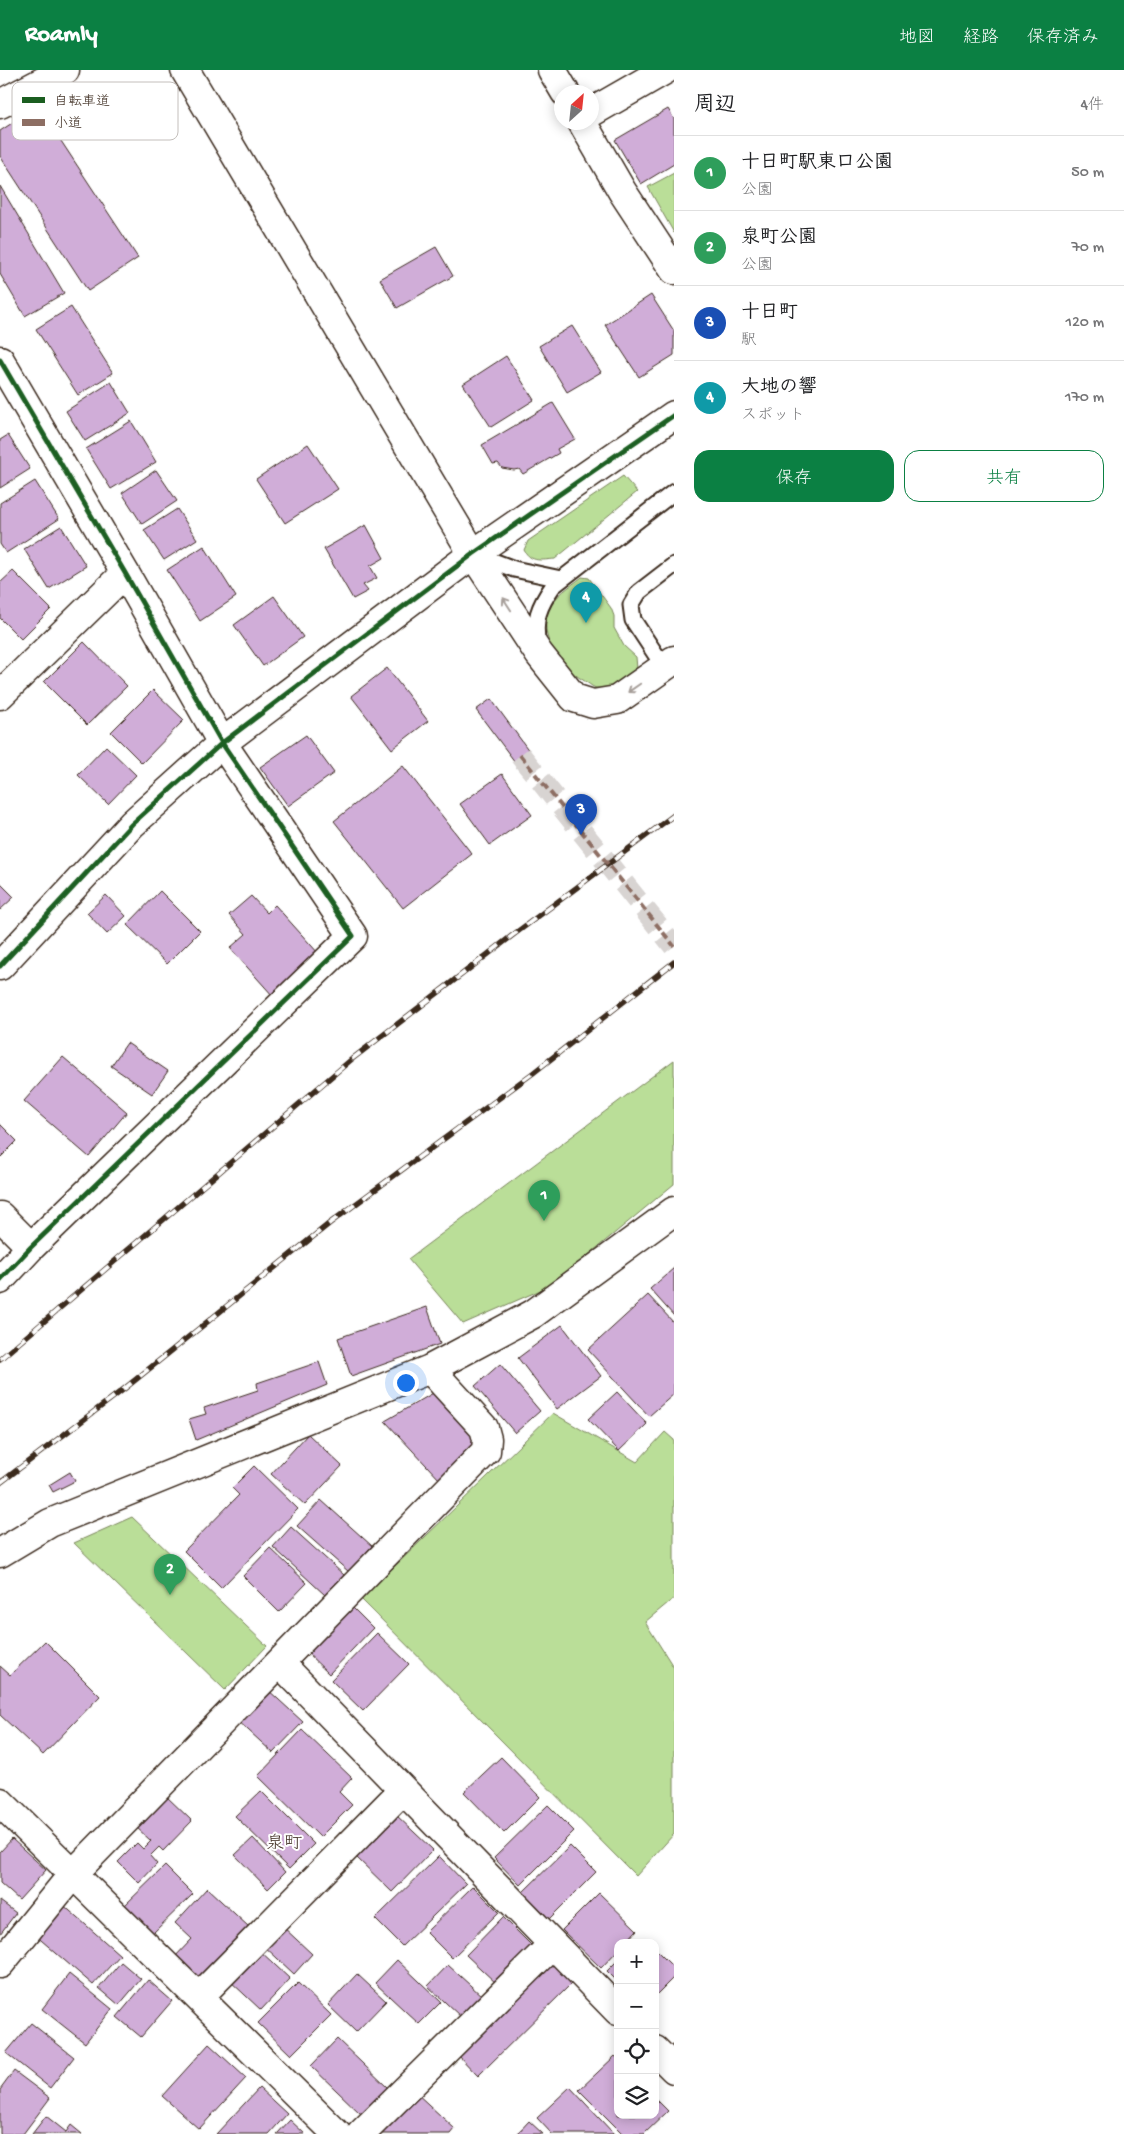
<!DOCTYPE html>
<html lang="ja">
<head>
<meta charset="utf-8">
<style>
	body { margin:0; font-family:"Gochi Hand","Klee One",sans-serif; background:#f6f6f6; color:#202124 }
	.controls { position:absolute; right:15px; bottom:15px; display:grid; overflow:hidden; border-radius:10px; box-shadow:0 2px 12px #0003 }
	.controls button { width:45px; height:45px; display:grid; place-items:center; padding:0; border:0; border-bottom:1px solid #e0e0e0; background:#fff; color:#202124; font:25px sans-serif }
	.compass { position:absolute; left:554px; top:15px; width:45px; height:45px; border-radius:50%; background:#fff; box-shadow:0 2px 12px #0003; rotate:27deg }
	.you { position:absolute; left:405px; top:1312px; width:18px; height:18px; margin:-12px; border:4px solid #fff; border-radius:50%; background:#1a73e8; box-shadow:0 0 0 8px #1a73e833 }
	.badge { display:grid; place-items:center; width:32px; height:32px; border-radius:50%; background:#0b8043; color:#fff; font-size:16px; font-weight:700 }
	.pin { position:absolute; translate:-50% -41px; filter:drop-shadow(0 1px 2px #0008) }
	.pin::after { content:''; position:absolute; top:26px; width:18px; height:15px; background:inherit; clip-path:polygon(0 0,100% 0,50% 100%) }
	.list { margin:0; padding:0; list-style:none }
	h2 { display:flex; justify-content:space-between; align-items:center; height:65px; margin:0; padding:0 20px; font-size:21px }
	h2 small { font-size:16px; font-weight:400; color:#757577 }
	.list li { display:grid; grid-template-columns:32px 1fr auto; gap:15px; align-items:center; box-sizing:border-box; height:75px; padding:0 20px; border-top:1px solid #e0e0e0 }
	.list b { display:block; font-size:19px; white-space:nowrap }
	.list p { margin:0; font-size:16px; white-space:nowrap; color:#757577 }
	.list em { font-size:16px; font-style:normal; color:#757577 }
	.actions { display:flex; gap:10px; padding:15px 20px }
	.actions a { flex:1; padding:11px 0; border:1px solid #0b8043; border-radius:15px; text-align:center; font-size:18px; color:#0b8043 }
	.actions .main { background:#0b8043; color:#fff }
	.icon { flex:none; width:28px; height:28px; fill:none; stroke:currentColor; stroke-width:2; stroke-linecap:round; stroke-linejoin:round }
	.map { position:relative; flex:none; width:674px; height:2064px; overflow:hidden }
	header { display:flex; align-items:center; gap:30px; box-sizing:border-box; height:70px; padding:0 25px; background:#0b8043; color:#fff }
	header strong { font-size:24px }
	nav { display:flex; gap:28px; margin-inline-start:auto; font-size:18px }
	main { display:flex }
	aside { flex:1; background:#fff }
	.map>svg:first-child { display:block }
</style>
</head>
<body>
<header>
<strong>Roamly</strong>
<nav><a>地図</a><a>経路</a><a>保存済み</a></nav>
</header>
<main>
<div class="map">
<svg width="674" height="2064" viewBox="0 0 674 2064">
	<rect width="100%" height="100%" fill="#fff"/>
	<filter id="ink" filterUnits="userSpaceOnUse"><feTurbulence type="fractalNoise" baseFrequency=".02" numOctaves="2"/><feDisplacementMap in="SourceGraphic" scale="10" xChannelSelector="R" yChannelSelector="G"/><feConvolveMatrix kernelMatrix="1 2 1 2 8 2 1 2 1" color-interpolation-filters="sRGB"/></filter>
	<g filter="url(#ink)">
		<path fill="#bade98" stroke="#7a845b" d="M674 103V163L648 117Z
			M623 406 637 422 555 489C542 490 531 493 524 480L528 471Z
			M582 507 589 508 611 538 614 546V558L624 576 636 587 637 599C626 607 612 621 596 618 592 617 587 612 583 610 560 596 537 567 549 539 554 526 571 516 582 507Z
			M674 990V1114L552 1215 463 1254 408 1189Z
			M553 1343 637 1392 665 1362 674 1370V1528L645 1552 674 1598V1764L636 1806 361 1529Z
			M132 1447 267 1576 225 1620 74 1473Z"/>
		<path fill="#d0add8" stroke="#3b2a1e" d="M38 36 138 188 88 221 0 86V61Z
			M668 39 674 49V94L641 114 615 70Z
			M0 116 64 223 25 246 0 204Z
			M436 177 453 206 397 238 380 209Z
			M651 225 674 261V285L639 307 605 255Z
			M71 237 113 303 78 325 36 259Z
			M572 256 601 302 567 322 539 276Z
			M506 286 534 330 491 357 463 314Z
			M111 312 130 343 85 371 66 341Z
			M553 333 575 369 557 379 559 383 523 404 519 399 514 400 502 398 498 393 493 394 482 375Z
			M131 351 156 392 111 419 86 379Z
			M8 365 30 399 0 418V370Z
			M308 374 338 419 285 453 256 409Z
			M156 400 177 431 142 454 122 423Z
			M35 411 59 449 6 483 0 474V433Z
			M177 439 197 469 164 490 144 460Z
			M366 455 384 488 370 496 377 508 363 515 368 521 353 529 324 479Z
			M61 456 86 496 49 519 24 479Z
			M204 476 236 527 200 551 167 500Z
			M13 501 51 539 21 569 0 548V513Z
			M274 526 303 567 263 596 234 555Z
			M84 572 127 616 87 655 44 612Z
			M387 598 428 651 392 679 351 626Z
			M153 620 184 650 142 693 111 662Z
			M491 629 535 689 521 700 476 640Z
			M306 665 334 703 288 736 260 697Z
			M106 676 136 705 108 734 78 705Z
			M403 696 472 784 403 838 334 751Z
			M502 704 532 745 490 775 460 734Z
			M0 813 14 827 0 840Z
			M160 821 200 861 167 894 127 855Z
			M106 825 126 846 107 864 87 843Z
			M251 826 267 843 275 835 319 884 273 926 230 878 246 864 229 845Z
			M127 973 168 1001 152 1024 111 996Z
			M63 987 127 1042 89 1087 24 1031Z
			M0 1054 17 1071 0 1088Z
			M674 1198V1246L650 1219Z
			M648 1225 674 1253V1324L649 1346 588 1280Z
			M427 1237 440 1274 351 1306 338 1268Z
			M562 1255 601 1306 557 1339 518 1288Z
			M319 1292 327 1315 196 1370 189 1349 206 1344 204 1338 258 1320 257 1313Z
			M500 1294 540 1341 515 1363 475 1316Z
			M435 1322 478 1371 440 1410 385 1351Z
			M617 1322 647 1354 619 1381 588 1349Z
			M308 1364 342 1396 305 1435 271 1404Z
			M254 1396 298 1439 221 1518 184 1481 239 1425 232 1418Z
			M70 1402 75 1411 53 1422 49 1415Z
			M321 1430 372 1476 349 1502 297 1456Z
			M291 1457 344 1505 325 1525 273 1477Z
			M270 1478 307 1513 279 1542 243 1506Z
			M349 1534 373 1558 329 1604 304 1580Z
			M377 1563 409 1594 363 1641 331 1610Z
			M45 1571 100 1626 43 1685 0 1645V1596L10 1605Z
			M266 1618 303 1652 273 1683 236 1649Z
			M302 1660 352 1708 339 1722 352 1735 320 1767 258 1706Z
			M501 1687 540 1727 504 1763 464 1722Z
			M261 1721 314 1774 289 1799 235 1746Z
			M165 1725 192 1751 163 1781 159 1777 150 1786 157 1794 139 1813 118 1792 137 1773 143 1779 151 1771 135 1756Z
			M548 1735 574 1761 520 1815 494 1788Z
			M395 1744 433 1780 392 1822 355 1786Z
			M253 1768 285 1802 268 1819 235 1785Z
			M12 1769 46 1800 19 1830 0 1813V1782Z
			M570 1776 596 1802 549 1849 523 1822Z
			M439 1786 466 1814 402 1876 375 1849Z
			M165 1796 193 1824 151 1865 123 1837Z
			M473 1816 499 1842 452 1888 426 1862Z
			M207 1818 249 1857 197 1913 172 1890 192 1869 175 1853Z
			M599 1823 637 1860 625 1873H618V1880L601 1898 562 1860Z
			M0 1831 16 1843 0 1864Z
			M61 1833 120 1885 93 1915 34 1864Z
			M503 1847 533 1877 497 1914 466 1885Z
			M281 1855 312 1884 294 1904 262 1874Z
			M258 1879 290 1909 261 1940 229 1910Z
			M655 1879 674 1898V1907L655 1926Z
			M552 1889 574 1911 478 2006 456 1983Z
			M397 1890 441 1932 419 1954 375 1913Z
			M618 1890V1912L607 1901Z
			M121 1892 141 1909 119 1935 99 1918Z
			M448 1895 482 1926 462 1948 428 1916Z
			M69 1904 112 1939 85 1973 42 1939Z
			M357 1904 386 1931 356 1962 328 1935Z
			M148 1910 172 1931 141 1967 117 1947Z
			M298 1913 331 1945 291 1985 258 1953Z
			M31 1953 74 1987 50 2018 6 1983Z
			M337 1969 388 2018 362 2045 311 1996Z
			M209 1974 246 2008 199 2059 162 2026Z
			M615 1986 618 1989V2045H655V2028L668 2041 644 2064H623L579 2020Z
			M14 2001 50 2028 23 2064H0V2020Z
			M570 2017 614 2064H552L537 2048Z
			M259 2018 287 2044 269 2064H216Z
			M415 2022 455 2059 451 2064H375Z
			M46 2046 66 2062 71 2055 82 2064H32Z
			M290 2050 305 2064H277Z
			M529 2051 543 2064H517Z"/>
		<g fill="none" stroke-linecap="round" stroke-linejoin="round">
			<path stroke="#d8d4d2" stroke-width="22" stroke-dasharray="22 11" stroke-linecap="butt" d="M520 685 674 876"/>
			<defs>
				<path id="service" d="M477 485 514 499 561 509
					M538 575C533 550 539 536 553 516L674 422
					M664 597 633 550 631 535 639 522 674 495"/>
				<path id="minor" d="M552 0 565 22
					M0 34 65 0
					M592 42 665 0
					M582 52 622 121 674 200
					M0 290 125 503 222 673 353 866 31 1177 0 1210
					M473 484 539 584 574 628 593 634 617 630 674 590
					M0 625 125 503
					M0 896 132 754 222 673 473 484 674 345
					M0 1146 31 1177
					M0 1483 50 1453 430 1299 533 1244 674 1141
					M280 1593 618 1941
					M0 1732 337 2064
					M0 1894 73 1804 486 1381 487 1369 484 1358 430 1299
					M199 1927 403 1720
					M655 1980 674 1999
					M361 2064 553 1874"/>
				<path id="tertiary" d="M185 0 473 484"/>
			</defs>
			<use href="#service" stroke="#3b2a1e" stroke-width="19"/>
			<use href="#minor" stroke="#3b2a1e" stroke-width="31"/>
			<use href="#tertiary" stroke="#3b2a1e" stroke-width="31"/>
			<use href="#service" stroke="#fff" stroke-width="15"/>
			<use href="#minor" stroke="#fff" stroke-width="28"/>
			<use href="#tertiary" stroke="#fff" stroke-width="28"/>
			<defs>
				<path id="rail" d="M0 1289 352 989 513 865 674 745
					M0 1413 124 1319 330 1153 533 1003 674 892"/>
			</defs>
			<use href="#rail" stroke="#3b2a1e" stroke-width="5.5"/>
			<use href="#rail" stroke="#fff" stroke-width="4" stroke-dasharray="11" stroke-linecap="butt"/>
			<path stroke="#8d6e63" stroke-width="4" stroke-dasharray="8 4" stroke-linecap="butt" d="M520 685 674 876"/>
			<defs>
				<path id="cycleway" d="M0 290 125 503 222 673 353 866 31 1177 0 1210
					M0 896 132 754 222 673 473 484 674 345"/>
			</defs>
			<use href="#cycleway" stroke="#fff" stroke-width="8"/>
			<use href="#cycleway" stroke="#1b5e20" stroke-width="5"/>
		</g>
		<defs><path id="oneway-shaft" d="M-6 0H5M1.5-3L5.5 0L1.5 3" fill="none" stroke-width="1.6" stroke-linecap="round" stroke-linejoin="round" transform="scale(1.25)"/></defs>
		<g stroke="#a79f9a">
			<use href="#oneway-shaft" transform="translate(507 534) rotate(-123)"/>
			<use href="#oneway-shaft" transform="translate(634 618) rotate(145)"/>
		</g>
	</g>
	<g text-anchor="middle" stroke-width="4" stroke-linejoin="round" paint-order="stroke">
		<g font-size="18" fill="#3b2a1e" stroke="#fff">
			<text x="284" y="1778">泉町</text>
		</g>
	</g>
	<rect x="12" y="12" width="166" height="58" rx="8" fill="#fff" stroke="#c4bfbc" stroke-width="1"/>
	<rect x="22" y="27" width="23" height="6" fill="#1b5e20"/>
	<rect x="22" y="49" width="23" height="7" fill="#8d6e63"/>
	<g font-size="14" fill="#3b2a1e">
		<text x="54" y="35">自転車道</text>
		<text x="54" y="57">小道</text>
	</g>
</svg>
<div class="controls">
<button>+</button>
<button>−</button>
<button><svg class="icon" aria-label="locate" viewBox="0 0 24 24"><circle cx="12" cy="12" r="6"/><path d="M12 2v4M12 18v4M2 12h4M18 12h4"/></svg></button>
<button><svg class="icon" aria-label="layers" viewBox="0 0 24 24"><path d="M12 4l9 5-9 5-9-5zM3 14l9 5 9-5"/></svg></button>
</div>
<svg class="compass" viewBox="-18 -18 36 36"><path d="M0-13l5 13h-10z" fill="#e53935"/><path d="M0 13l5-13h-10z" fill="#757577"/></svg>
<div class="you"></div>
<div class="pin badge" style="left:544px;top:1151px;background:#2e9e5b">1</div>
<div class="pin badge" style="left:170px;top:1525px;background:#2e9e5b">2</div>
<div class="pin badge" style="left:581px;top:765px;background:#1a4fb4">3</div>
<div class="pin badge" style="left:586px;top:553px;background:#0f9aa8">4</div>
</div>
<aside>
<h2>周辺<small>4件</small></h2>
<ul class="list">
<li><span class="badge" style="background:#2e9e5b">1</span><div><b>十日町駅東口公園</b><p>公園</p></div><em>50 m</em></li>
<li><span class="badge" style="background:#2e9e5b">2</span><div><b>泉町公園</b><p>公園</p></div><em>70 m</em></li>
<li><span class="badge" style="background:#1a4fb4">3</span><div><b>十日町</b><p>駅</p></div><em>120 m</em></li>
<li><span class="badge" style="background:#0f9aa8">4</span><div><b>大地の響</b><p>スポット</p></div><em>170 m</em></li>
</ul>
<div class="actions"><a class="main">保存</a><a>共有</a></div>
</aside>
</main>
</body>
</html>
